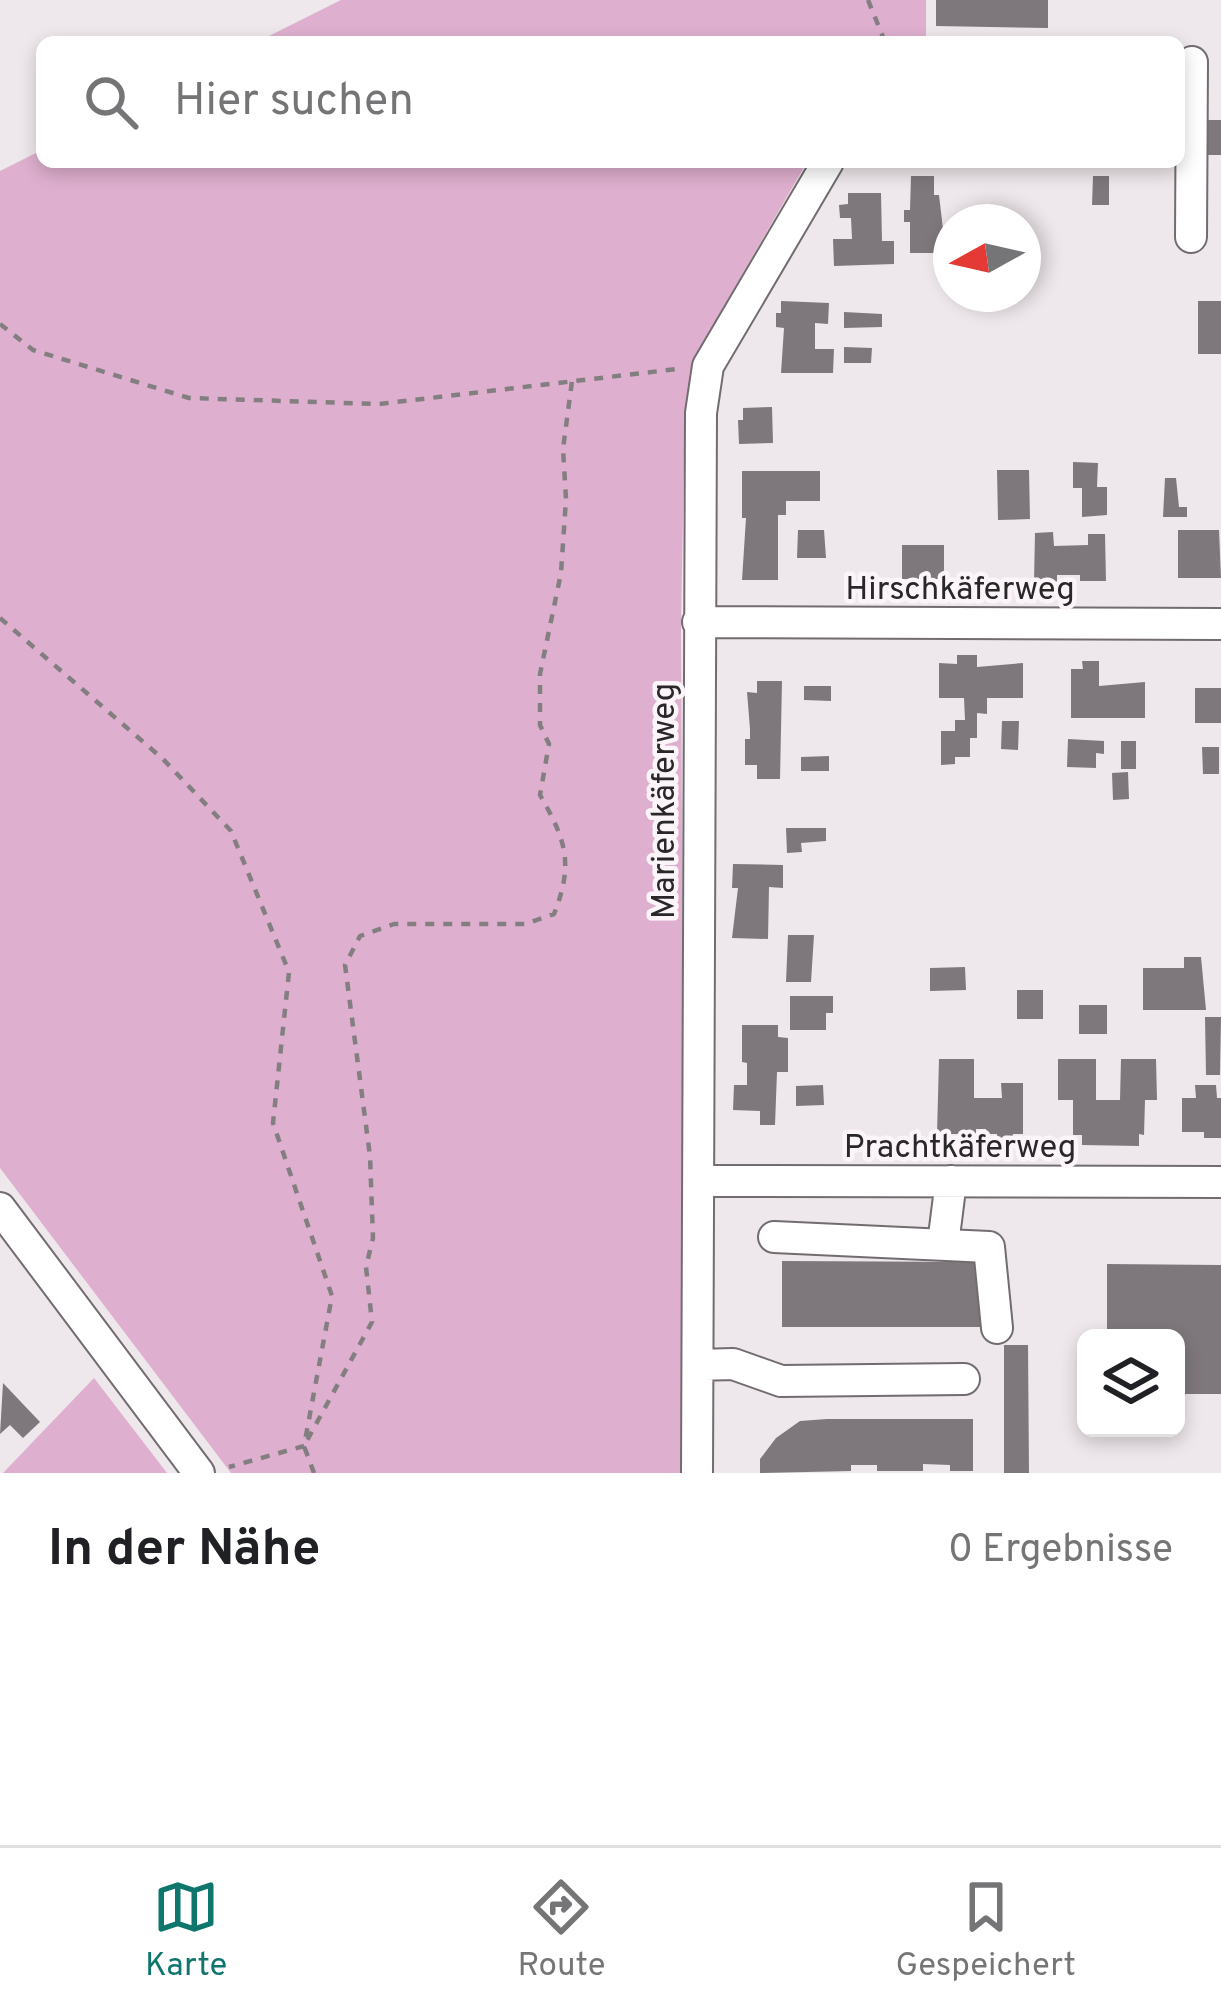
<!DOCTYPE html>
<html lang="de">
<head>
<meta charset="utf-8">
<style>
	body { margin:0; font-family:Overpass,sans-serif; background:#f6f6f6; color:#202124 }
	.controls { position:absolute; right:36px; bottom:36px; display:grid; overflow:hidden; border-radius:18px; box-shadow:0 6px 18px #0003 }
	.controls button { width:108px; height:108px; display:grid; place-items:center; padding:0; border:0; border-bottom:3px solid #e0e0e0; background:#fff; color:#202124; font:60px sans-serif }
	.compass { position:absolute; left:933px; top:204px; width:108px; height:108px; border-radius:50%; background:#fff; box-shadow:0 6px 18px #0003; rotate:262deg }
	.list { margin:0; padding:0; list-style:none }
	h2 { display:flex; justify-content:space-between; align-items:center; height:156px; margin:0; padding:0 48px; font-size:51px }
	h2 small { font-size:39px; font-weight:400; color:#757577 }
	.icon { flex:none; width:66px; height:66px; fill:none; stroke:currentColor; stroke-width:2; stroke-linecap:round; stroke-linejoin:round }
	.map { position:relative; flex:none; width:1221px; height:1473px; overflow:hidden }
	.search { position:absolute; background:#fff; box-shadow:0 6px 18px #0003; left:36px; right:36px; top:36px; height:132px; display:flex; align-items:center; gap:30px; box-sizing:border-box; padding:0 42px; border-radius:18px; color:#757577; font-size:45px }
	.sheet { height:372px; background:#fff }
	nav { display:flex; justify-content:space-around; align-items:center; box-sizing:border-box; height:168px; border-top:3px solid #e0e0e0; background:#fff; font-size:33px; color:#757577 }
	nav a { display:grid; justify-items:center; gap:6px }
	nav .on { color:#0f766e }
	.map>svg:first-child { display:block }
</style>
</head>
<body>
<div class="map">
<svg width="1221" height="1473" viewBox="0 0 1221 1473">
	<rect width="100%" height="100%" fill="#eee7eb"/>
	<path fill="#dfafcf" d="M341 0H926V42H257Z
		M42 150V162H807L695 356 685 409 681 624 685 1473H231L0 1168V171Z
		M94 1378 167 1473H3Z"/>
	<path fill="#7e787c" d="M936 0H1048V28L936 26Z
		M1207 120H1221V155H1207Z
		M911 176H934V195H939L943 229 942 253H910V222H904V210H910Z
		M1093 176H1109V205H1092Z
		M848 193H881L882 241H894V264L834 266 833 239H852L851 218H840L839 205 848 204Z
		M781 301 829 303 828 324 815 323V349H834L833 373H781L784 328 776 327V313H781Z
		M1198 301H1221V354H1198Z
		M844 312 882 314V327L844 328Z
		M844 347 872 348 871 363H844Z
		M772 407 773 443 739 444 738 420H743V408Z
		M1073 462 1098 463 1097 487H1107V515L1082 517V488H1073Z
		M997 470H1029L1030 519 998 520Z
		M742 471H820V501H786V515H778V580H742L746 518H742Z
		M1165 478H1176L1179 507H1187V517H1163Z
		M798 530H824L826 558H797Z
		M1178 530H1219L1221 578H1178Z
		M1053 532 1054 546 1088 545V534H1105L1106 581H1080V575H1057V589H1041V581H1034L1035 533Z
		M902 545H944V579H902Z
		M957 655H977V667L1023 663V698H987V714L977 713V738H970V757H955V764L941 765V731H955V720H965L964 698H939V663L957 664Z
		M1082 661H1099V686L1145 682V718H1071V669H1083Z
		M757 681H782L780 779H757V765H745V739H750V729L747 692 757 693Z
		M804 686H831V701L804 700Z
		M1195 688H1221V723H1195Z
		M1002 721H1019L1018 750 1001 749Z
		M1068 739 1104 741V754L1096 753V768L1067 767Z
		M1121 741H1136V769H1121Z
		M1202 747H1219V774H1203Z
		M829 756V771H801V757Z
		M1128 772 1129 799 1113 800 1112 773Z
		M786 828H826V841L801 843 802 852 787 853Z
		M733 864 783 865V888L769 887 768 939 732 938 738 888H732Z
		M788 935H814L811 982H786Z
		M1184 957H1201L1206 1010H1143V968H1184Z
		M965 967 966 990 930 991V968Z
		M1017 990H1043V1019H1017Z
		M790 996H833V1013H826V1030H790Z
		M1079 1005H1107V1034H1079Z
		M1205 1017H1221L1220 1075H1206Z
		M742 1025H778V1037L788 1038V1072H777L775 1125H760V1111L733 1110 734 1085H747V1063L742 1062Z
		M939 1059H974V1098H1002L1001 1083H1023V1134H1013V1141H997V1134H987L986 1129H976V1140H961V1134H937Z
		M1058 1059H1096V1100H1120L1121 1059H1156L1157 1100H1145L1144 1135 1139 1134V1146L1082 1145V1135H1073V1100H1058Z
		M823 1085 824 1105 796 1106V1086Z
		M1195 1085H1216L1217 1098H1221V1138H1204V1132H1182V1098H1196Z
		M782 1261 981 1262V1327H782Z
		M1107 1264 1221 1265V1394H1176V1338H1107Z
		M1004 1345H1028L1029 1473H1004Z
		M3 1383 40 1422 23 1438 10 1425 0 1434Z
		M827 1419H973V1471H950V1465L923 1464V1471H877V1465H851V1471L760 1473V1459L776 1438 800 1421Z"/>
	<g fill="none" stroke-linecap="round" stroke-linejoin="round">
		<defs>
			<path id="minor" d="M1191 237 1192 62
				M698 622 1221 624
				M699 1181 1221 1182
				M0 1208 199 1473
				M774 1237 989 1247 997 1328
				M943 1244 951 1181
				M698 1365 733 1364 781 1381 964 1379
				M697 1473 701 413 708 366 828 162"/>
		</defs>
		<use href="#minor" stroke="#726c70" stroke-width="34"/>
		<path stroke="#837f81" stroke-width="4.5" stroke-dasharray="9 9" stroke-linecap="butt" d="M868 0 885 42
			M0 324 33 350 189 398 379 404 677 369
			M0 618 163 759 231 831 289 972 273 1123 332 1296 304 1446 229 1467
			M314 1473 304 1446 372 1322 366 1267 373 1238 370 1156 345 965 360 936 394 924H525L554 914C574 864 566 840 540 795L549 744 540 725V674L561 573 566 499 563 449 572 381"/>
		<use href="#minor" stroke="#fff" stroke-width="30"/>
	</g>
	<g text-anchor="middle" stroke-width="9" stroke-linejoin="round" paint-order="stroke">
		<g font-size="33" fill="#292728" stroke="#fbf4f8">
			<text x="960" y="599">Hirschkäferweg</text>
			<text transform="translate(662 801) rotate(-90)" y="12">Marienkäferweg</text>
			<text x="960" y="1157">Prachtkäferweg</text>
		</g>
	</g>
</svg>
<div class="controls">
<button><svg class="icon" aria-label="layers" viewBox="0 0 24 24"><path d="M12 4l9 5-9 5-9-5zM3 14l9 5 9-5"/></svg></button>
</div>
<svg class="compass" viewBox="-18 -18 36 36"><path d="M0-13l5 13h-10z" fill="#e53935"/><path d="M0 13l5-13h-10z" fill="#757577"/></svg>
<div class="search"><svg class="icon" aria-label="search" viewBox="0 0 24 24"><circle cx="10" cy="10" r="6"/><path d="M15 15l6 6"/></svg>Hier suchen</div>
</div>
<section class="sheet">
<h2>In der Nähe<small>0 Ergebnisse</small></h2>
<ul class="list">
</ul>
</section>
<nav>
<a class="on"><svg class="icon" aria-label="map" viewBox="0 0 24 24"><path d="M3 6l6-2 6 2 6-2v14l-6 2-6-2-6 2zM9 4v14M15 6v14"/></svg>Karte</a>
<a><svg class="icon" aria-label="directions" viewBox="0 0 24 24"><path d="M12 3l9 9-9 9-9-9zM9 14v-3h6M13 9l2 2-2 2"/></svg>Route</a>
<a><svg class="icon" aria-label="saved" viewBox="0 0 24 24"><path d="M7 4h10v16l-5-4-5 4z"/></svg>Gespeichert</a>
</nav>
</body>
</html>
